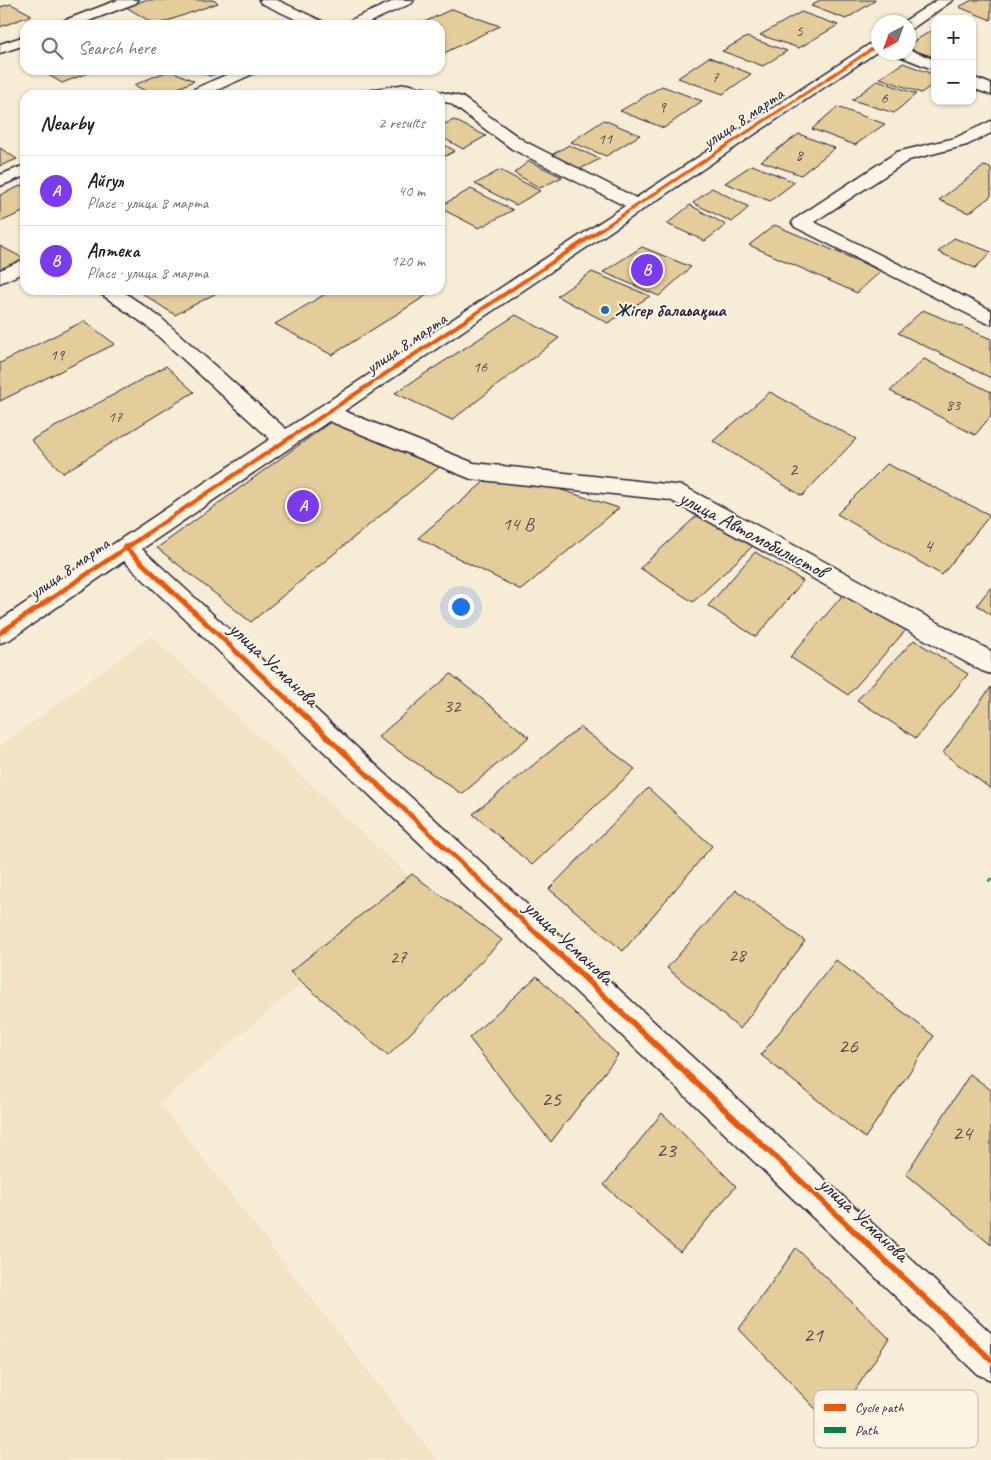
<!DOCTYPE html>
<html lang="en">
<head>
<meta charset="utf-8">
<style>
	body { margin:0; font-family:Caveat,sans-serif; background:#f6f6f6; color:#222 }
	.controls { position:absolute; right:15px; top:15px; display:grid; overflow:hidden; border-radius:10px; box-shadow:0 1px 4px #0004 }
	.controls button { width:45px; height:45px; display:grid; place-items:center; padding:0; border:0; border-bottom:1px solid #e0e0e0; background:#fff; color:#222; font:25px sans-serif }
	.compass { position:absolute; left:871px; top:15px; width:45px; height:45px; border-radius:50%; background:#fff; box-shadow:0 1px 4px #0004; rotate:221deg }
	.you { position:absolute; left:460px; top:606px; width:18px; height:18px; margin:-12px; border:4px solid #fff; border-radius:50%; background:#1a73e8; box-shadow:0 0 0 8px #1a73e833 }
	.badge { display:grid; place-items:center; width:32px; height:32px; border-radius:50%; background:#7c3aed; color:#fff; font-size:16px; font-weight:700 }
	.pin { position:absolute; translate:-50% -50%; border:2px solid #fff; box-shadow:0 1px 5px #0006 }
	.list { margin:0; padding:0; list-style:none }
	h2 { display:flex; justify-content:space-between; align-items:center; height:65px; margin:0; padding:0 20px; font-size:21px }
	h2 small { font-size:16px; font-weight:400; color:#767676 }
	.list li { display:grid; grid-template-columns:32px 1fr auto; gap:15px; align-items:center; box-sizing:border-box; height:70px; padding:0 20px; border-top:1px solid #e0e0e0 }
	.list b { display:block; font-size:19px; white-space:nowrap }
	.list p { margin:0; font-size:16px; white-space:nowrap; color:#767676 }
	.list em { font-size:16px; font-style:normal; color:#767676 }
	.icon { flex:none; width:28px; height:28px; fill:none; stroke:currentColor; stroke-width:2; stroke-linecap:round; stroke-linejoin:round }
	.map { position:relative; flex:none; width:991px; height:1460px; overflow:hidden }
	.search { position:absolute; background:#fff; box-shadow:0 1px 4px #0004; left:20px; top:20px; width:425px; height:55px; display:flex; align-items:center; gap:12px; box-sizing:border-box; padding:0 18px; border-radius:15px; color:#767676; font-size:19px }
	.panel { position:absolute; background:#fff; box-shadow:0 1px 4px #0004; left:20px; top:90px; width:425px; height:205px; border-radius:15px }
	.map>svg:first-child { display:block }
</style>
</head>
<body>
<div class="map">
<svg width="991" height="1460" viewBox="0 0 991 1460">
	<rect width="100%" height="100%" fill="#f7edd6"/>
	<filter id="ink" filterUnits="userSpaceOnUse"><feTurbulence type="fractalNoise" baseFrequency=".02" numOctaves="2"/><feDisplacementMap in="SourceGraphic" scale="10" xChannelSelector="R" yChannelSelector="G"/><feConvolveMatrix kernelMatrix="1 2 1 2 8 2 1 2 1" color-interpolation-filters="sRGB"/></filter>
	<g filter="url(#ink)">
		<path fill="#f2e3c4" d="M151 636 418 885 160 1103 437 1460H0V746Z"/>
		<path fill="#e5cc9b" stroke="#22223b" d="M145 0H213L218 3 156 25 126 7Z
			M820 0H876L846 19 811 6Z
			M972 0H991V20L959 7Z
			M11 4 32 15 0 27V7Z
			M452 9 500 26 440 55V25H418Z
			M801 12 838 25 799 48 760 35Z
			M934 29 935 57 908 49V45Z
			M747 37 787 51 763 66 722 51Z
			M709 57 751 74 723 94 678 78Z
			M903 63 935 75V83L921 93 880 78Z
			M40 70H96L62 83Z
			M170 70 194 81 162 95H153L134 85Z
			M195 70H223L210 76Z
			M878 80 916 94 894 113 852 100Z
			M662 86 702 101 664 128 620 111Z
			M837 107 885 124 855 145 812 129Z
			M454 120 486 136 463 149 440 136V126Z
			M604 120 640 135 606 156 571 142Z
			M799 134 835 148 801 175 761 161Z
			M440 142 455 151 440 159Z
			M569 145 600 159 578 170 548 157Z
			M0 148 17 159 0 166Z
			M529 161 562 177 540 188 514 173Z
			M752 165 795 182 770 201 725 183Z
			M984 166 991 168V196L969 213 939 200Z
			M500 170 540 191 516 205 475 184Z
			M25 184V211L0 222V195Z
			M712 188 749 207 732 222 693 203Z
			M471 189 513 210 479 228 440 208V206Z
			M690 205 726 225 705 241 667 224Z
			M775 225 881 271 857 293 749 245Z
			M954 238 991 252V253L975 268 938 252Z
			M0 246 25 259V260L0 273Z
			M642 247 691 267 659 296 603 272Z
			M592 272 650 296 608 323 557 296Z
			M137 290H222L175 315Z
			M332 290H435L332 355 275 324Z
			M923 310 991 339V378L898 333Z
			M516 315 559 338 452 420 395 393Z
			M84 321 115 344 0 401V363Z
			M924 359 991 392V416L975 435 890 391Z
			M166 366 194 392 63 473 31 440Z
			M770 392 856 439 802 496 713 441Z
			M343 413 442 465 251 622 157 548Z
			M887 464 990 515 942 575 837 514Z
			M498 470 619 508 521 590 418 538Z
			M701 512 755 544 693 602 640 568Z
			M755 552 803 581 756 637 708 606Z
			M991 587V615L977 605Z
			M843 595 906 630 848 695 790 657Z
			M914 640 968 674 916 738 857 700Z
			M451 674 529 737 462 794 378 737Z
			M991 687V789L943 753Z
			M580 727 635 769 532 865 473 814Z
			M648 788 712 846 623 951 549 889Z
			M412 874 502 940 388 1056 290 972Z
			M736 890 805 941 740 1029 667 968Z
			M836 960 934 1036 865 1138 761 1055Z
			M537 976 618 1055 551 1142 469 1038Z
			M970 1074 991 1090V1245L906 1174Z
			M662 1113 736 1186 680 1252 604 1185Z
			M796 1248 889 1338 832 1426 739 1329Z"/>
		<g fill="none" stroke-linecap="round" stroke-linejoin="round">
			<defs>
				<path id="street" d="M118 0H138L136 3 78 25H58L60 22Z
					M259 0H277L324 22 326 25H308L261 3Z
					M396 0H414L412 3 363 25H344L346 22Z
					M937 0H953L913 28 908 29V22H903Z
					M25 36V45L0 53V44Z
					M878 41V51L344 411 474 463 683 486 991 651V674L982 671 670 500 471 479 329 421 142 549 991 1333V1380L977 1374 124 561 9 640 0 643V620L270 439 147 326 101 294 98 290H121L161 318 286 429 625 206 512 149 450 103 440 101V95H366L368 92 376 89 406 84 462 97 524 141 636 198 873 42Z
					M908 49 935 60V70L897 55 895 52H908Z
					M237 70H258L255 73 206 95H185L187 92Z
					M972 77 991 84V95L972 88Z
					M991 121V133L967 145 909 160 814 222 991 310V324L984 322 795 227 792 223 795 219 897 152 955 138Z
					M25 165V176L0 186V175Z
					M25 259V272L0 283V270Z"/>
			</defs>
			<use href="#street" stroke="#22223b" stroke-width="3"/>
			<use href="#street" fill="#fcf5e5" fill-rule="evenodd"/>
			<path stroke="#00873e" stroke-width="4" stroke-dasharray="8 4" stroke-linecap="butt" d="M989 879 991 881"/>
			<defs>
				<path id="cycleway-far3" d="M597 232 878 45"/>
				<path id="cycleway-far2" d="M143 536 599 231"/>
				<path id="cycleway-far1" d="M125 547 539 936
					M0 633 145 535"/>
				<path id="cycleway" d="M538 934 991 1360"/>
			</defs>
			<use href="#cycleway-far3" stroke="#fcf5e5" stroke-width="5"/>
			<use href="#cycleway-far2" stroke="#fcf5e5" stroke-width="6"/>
			<use href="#cycleway-far1" stroke="#fcf5e5" stroke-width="8"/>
			<use href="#cycleway" stroke="#fcf5e5" stroke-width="9"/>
			<use href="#cycleway-far3" stroke="#e8590c" stroke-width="3"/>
			<use href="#cycleway-far2" stroke="#e8590c" stroke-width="4"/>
			<use href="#cycleway-far1" stroke="#e8590c" stroke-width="5"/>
			<use href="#cycleway" stroke="#e8590c" stroke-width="6"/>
		</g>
	</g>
	<circle fill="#1f6fb2" stroke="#fcf5e5" stroke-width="2" cx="605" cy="310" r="5"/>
	<g text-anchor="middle" stroke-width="4" stroke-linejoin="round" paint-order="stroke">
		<g font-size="16" fill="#534c53">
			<text x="799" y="36">5</text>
			<text x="715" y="82">7</text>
			<text x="884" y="103">6</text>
			<text x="662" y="112">9</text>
			<text x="605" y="144">11</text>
			<text x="799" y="160">8</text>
			<text x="57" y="360">19</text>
			<text x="480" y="372">16</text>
			<text x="953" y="410">83</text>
			<text x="115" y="422">17</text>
		</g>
		<g font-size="18" fill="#22223b" stroke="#fcf5e5">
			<text transform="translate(743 118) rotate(-34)" y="6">улица 8 марта</text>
			<text transform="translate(406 343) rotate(-34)" y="6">улица 8 марта</text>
			<text transform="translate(69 568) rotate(-35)" y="6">улица 8 марта</text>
		</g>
		<g font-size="18" font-weight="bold" fill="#22223b" stroke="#fcf5e5" text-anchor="start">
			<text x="615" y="316">Жігер балаьақша</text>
		</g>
		<g font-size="19" fill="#534c53">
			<text x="793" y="475">2</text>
			<text x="518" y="530">14 В</text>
			<text x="928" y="552">4</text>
			<text x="452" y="712">32</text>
			<text x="737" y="961">28</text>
			<text x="398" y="963">27</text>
		</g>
		<g font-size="21" fill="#22223b" stroke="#fcf5e5">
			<text transform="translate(753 534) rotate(28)" y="7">улица Автомобилистов</text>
			<text transform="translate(274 664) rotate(43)" y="7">улица Усманова</text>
			<text transform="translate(569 942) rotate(43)" y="7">улица Усманова</text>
			<text transform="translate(864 1219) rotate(43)" y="7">улица Усманова</text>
		</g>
		<g font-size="22" fill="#534c53">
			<text x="848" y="1053">26</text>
			<text x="551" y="1106">25</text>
			<text x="962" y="1140">24</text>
			<text x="666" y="1157">23</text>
			<text x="813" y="1342">21</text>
		</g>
	</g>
	<rect x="814" y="1390" width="164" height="58" rx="8" fill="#fcf5e5" stroke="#bbb6b2" stroke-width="1"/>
	<rect x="824" y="1404" width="22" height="7" fill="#e8590c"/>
	<rect x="824" y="1427" width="22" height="6" fill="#00873e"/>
	<g font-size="14" fill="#22223b">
		<text x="855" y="1412">Cycle path</text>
		<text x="855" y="1435">Path</text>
	</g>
</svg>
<div class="controls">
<button>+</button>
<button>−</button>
</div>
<svg class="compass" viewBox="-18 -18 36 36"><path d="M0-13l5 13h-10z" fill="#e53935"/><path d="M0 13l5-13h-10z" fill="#767676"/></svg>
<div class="you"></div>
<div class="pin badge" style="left:303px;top:506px">A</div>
<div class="pin badge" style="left:647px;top:270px">B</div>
<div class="search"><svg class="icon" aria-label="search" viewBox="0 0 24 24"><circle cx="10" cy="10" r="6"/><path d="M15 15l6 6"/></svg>Search here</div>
<section class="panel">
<h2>Nearby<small>2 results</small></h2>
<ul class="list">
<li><span class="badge">A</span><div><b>Айгул</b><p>Place · улица 8 марта</p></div><em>40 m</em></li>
<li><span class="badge">B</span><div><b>Аптека</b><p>Place · улица 8 марта</p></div><em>120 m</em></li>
</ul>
</section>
</div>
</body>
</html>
